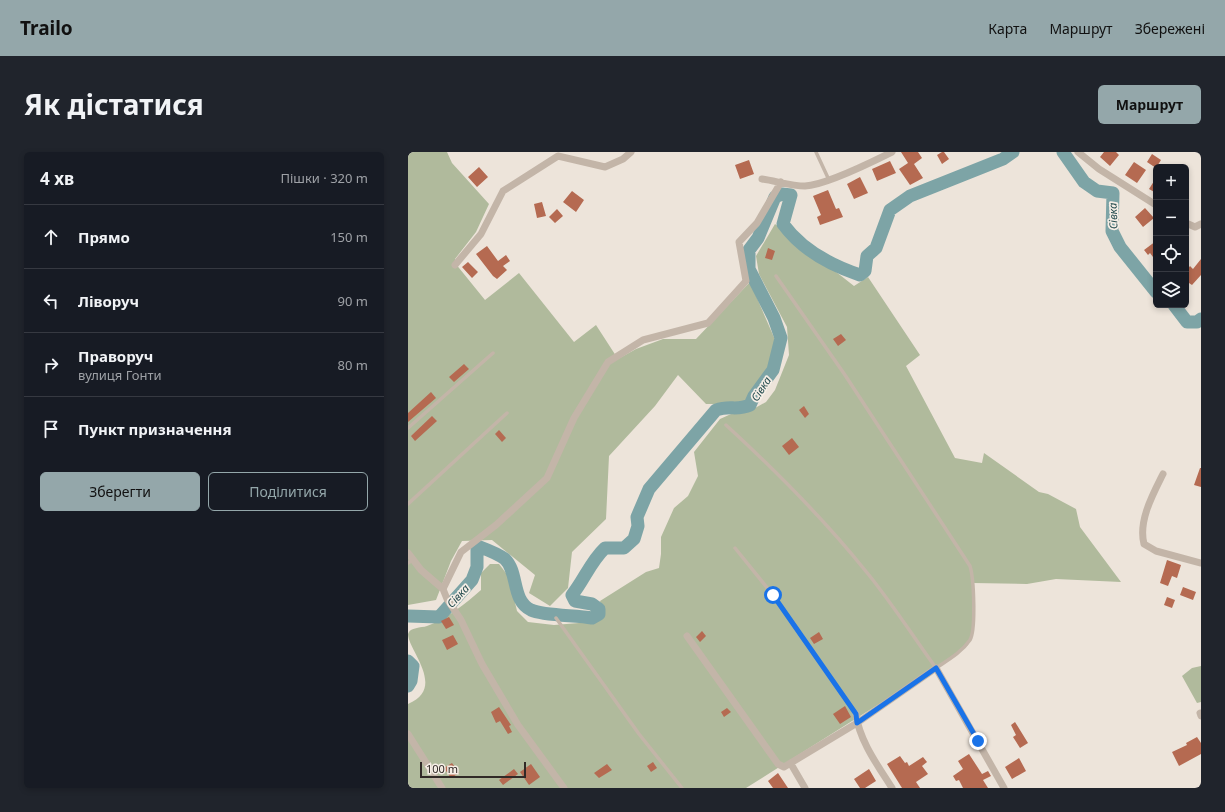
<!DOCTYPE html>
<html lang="uk">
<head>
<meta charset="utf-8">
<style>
	body { margin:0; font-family:"Noto Sans",sans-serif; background:#20242c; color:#f1f3f6 }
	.controls { position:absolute; right:12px; top:12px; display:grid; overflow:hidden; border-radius:6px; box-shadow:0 2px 6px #0003 }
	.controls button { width:36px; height:36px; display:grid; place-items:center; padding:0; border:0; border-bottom:1px solid #363941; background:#171b24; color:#f1f3f6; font:20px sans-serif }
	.scale { position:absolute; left:12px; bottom:10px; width:106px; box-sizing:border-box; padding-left:4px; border:2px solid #312a27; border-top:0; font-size:11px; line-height:14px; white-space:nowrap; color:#312a27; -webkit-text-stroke:3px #f6eee6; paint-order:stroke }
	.stop { position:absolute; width:12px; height:12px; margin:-9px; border:3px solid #1a73e8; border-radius:50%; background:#fff }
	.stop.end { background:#1a73e8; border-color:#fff; box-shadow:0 1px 4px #0008 }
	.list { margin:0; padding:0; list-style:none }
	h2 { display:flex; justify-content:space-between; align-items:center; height:52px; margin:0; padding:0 16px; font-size:17px }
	h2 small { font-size:13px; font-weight:400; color:#9ea1a6 }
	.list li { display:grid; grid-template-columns:26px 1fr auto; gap:12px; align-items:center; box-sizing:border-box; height:64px; padding:0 16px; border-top:1px solid #363941 }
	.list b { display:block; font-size:15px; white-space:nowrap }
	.list p { margin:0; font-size:13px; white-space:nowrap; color:#9ea1a6 }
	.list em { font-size:13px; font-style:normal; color:#9ea1a6 }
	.actions { display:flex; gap:8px; padding:12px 16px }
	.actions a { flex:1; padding:9px 0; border:1px solid #94a7aa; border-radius:6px; text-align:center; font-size:14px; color:#94a7aa }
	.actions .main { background:#94a7aa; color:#111 }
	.icon { flex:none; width:22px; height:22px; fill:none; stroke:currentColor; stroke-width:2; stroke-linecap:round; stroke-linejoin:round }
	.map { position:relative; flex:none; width:793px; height:636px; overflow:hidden; border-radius:6px }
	header { display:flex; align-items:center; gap:24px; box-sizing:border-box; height:56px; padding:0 20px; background:#94a7aa; color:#111 }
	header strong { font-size:19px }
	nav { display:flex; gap:22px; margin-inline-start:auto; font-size:14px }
	.intro { display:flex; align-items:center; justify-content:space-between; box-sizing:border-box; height:96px; padding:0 24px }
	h1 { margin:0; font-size:28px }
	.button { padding:10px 18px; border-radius:6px; background:#94a7aa; color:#111; font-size:14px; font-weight:700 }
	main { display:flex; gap:24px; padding:0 24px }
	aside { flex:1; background:#171b24; border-radius:6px; box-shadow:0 2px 6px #0003 }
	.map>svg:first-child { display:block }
</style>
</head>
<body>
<header>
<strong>Trailo</strong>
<nav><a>Карта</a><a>Маршрут</a><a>Збережені</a></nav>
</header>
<div class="intro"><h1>Як дістатися</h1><a class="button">Маршрут</a></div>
<main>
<aside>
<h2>4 хв<small>Пішки · 320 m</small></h2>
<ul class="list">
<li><svg class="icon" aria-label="ahead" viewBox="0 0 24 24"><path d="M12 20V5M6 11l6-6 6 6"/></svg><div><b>Прямо</b></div><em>150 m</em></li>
<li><svg class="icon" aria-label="left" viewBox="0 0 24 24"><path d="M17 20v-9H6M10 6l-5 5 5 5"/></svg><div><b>Ліворуч</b></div><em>90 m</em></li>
<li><svg class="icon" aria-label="right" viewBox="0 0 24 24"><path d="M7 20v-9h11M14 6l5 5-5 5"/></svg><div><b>Праворуч</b><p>вулиця Гонти</p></div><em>80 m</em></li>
<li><svg class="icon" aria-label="arrive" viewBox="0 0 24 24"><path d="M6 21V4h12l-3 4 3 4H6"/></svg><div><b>Пункт призначення</b></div></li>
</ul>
<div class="actions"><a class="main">Зберегти</a><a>Поділитися</a></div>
</aside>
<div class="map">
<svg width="793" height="636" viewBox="0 0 793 636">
	<rect width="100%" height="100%" fill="#ede4da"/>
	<path fill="#b0ba9c" d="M0 0H39L44 11 81 52 68 80 47 107V111L77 148 111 121 166 190 188 173 210 207 228 197 255 187H288L342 130 368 190 357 224 336 252H298L270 223 247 254 201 304 198 367 164 400 160 436 142 454 121 441 127 423 84 388 54 389 43 409 28 448 0 453Z
		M367 72 446 134 460 125 512 203 498 214 547 306 574 311 576 301 631 340 640 342 668 357 672 375 713 430 648 427 619 432 565 431 564 482 560 493 528 516 338 636H0V552C39 536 0 498 0 482 2 475 13 476 19 474 39 467 58 451 73 438V421L82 412H91L101 425 109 459 120 470 146 473 171 471 189 468 196 461 192 449 238 420 251 416 253 402V385L266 356 280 344 290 324 286 300 312 267 323 262 340 260 358 250 367 238 381 203 379 175 351 122 348 104Z
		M793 514V550L789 551 774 524 784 516Z"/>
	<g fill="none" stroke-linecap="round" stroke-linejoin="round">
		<path stroke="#7da4a6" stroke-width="13" d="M655 0 676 30 689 39 705 41 704 79 712 95 748 140
			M766 153 779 170H789L793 167
			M0 464 31 465 64 428 69 415V397L72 395C80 398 90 402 97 407 111 421 103 448 123 458 136 464 168 463 184 466L191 462V457L184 452 167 449 164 443C176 428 183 409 197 396H216L226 387 230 374 229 365 241 337 308 258C322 253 329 259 342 253L346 244 365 218 373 186 366 166 341 117V98L350 86 367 45 374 42 383 43 375 72C394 98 422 113 452 123L457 119 459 104 468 96 482 58 502 44 595 7 605 0
			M0 509 5 514 3 529 0 534"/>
	</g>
	<path fill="#b56a51" d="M493 0H510L514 6 506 12 515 26 502 33 491 17 500 11Z
		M534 0H536L541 7 534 12 529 3Z
		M696 0H708L711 3 702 14 692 5Z
		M744 2 753 8 748 16 739 10Z
		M341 8 346 22 332 27 327 13Z
		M482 9 488 21 469 29 464 17Z
		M726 10 738 18 729 31 717 23Z
		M71 15 80 25 69 35 60 25Z
		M452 25 460 41 446 47 439 32Z
		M748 26V41L741 37Z
		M420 38 428 57 431 56 435 65 412 73 409 65 413 63 405 44Z
		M164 39 176 48 168 60 155 50Z
		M134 50 138 64 129 66 126 52Z
		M737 56 746 66 735 75 727 65Z
		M149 57 155 64 147 71 141 65Z
		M748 89V109L742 101 740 103 736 98Z
		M79 94 90 109 98 103 102 109 95 114 99 118 89 127 85 124 68 102Z
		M360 96 367 99 364 108 357 106Z
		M793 107V123L784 133 778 129V119L782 114 785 117Z
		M60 110 70 120 64 126 54 115Z
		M433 182 438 188 430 194 425 187Z
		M56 212 61 217 46 230 41 225Z
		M23 240 28 246 0 270V261Z
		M396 254 401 262 397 266 391 258Z
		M24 264 29 269 7 289 3 284Z
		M91 278 98 286 94 290 87 282Z
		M384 286 391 295 381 303 374 294Z
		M792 316H793V335L786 333Z
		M759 408 773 413 769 426 764 424 760 434 752 431Z
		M775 435 788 440 785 448 772 443Z
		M759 445 767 448 764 456 756 453Z
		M41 465 46 473 38 477 33 469Z
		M294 479 298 484 292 490 288 485Z
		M411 480 415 487 406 492 402 486Z
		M45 483 50 492 39 498 34 488Z
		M437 554 443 565 432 572 425 562Z
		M91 555 103 573 101 574 104 580 100 582 92 569 88 571 83 560Z
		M319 556 323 560 316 565 313 560Z
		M607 570 620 591 612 596 605 585 608 583 603 573Z
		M789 585 793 591V602L771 614 764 600 779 593 778 591Z
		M561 602 574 622 580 619 583 624 575 628 580 636H555L551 628 548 629 545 624 555 617 550 609Z
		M492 604 497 611 499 610 501 614 515 605 519 610 514 614 520 622 508 630 512 636H494L479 612Z
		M611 606 618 619 604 627 597 615Z
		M245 610 249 616 243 620 239 614Z
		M44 611 51 621 43 626 36 616Z
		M123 612 132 625 121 633 112 620Z
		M199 612 204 618 191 626 186 621Z
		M106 617 110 622 95 633 91 628Z
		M461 617 468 629 457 636H452L446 627Z
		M370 621 380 636H365L360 629Z"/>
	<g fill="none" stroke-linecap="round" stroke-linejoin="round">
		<path stroke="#c3b5a8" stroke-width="3.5" d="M408 0 421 28
			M318 273C367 318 414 365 456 417 482 448 504 483 528 516 540 508 553 501 562 488 568 478 566 427 562 414L437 223 368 124
			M0 276 85 201
			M0 352 99 261
			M327 396 365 443 448 562
			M0 411 5 408
			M148 466 231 582 274 636"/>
		<path stroke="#c3b5a8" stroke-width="7" d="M670 0 691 17 748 53
			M354 27C368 29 384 34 397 34 418 33 464 10 484 0
			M778 71 787 75 793 72
			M47 113 73 82 95 39 150 4 197 15 215 7 223 0
			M755 322C745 342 730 369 736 392L748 399 793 411
			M0 401 13 418 35 437 39 447 53 468 74 512 110 573 156 636
			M35 437 53 400 88 373 139 326 166 266 200 210 235 188 300 171 338 129 331 90 349 71 373 30
			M279 484 370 612 376 615 449 571 528 516 596 636
			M792 561 793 564
			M448 562C451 588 470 614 484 636
			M0 582 34 636
			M383 612 397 636"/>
	</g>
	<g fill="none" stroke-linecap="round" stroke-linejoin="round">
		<path stroke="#1a73e8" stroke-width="5" d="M365 443 448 562 449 571 528 516 570 589"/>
	</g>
	<g text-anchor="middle" stroke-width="3.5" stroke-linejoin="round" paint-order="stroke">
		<g font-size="11" font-style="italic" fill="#224a4d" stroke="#f6eee6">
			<text transform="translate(705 64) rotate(-92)" y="4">Сівка</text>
			<text transform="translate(353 237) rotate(-57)" y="4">Сівка</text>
			<text transform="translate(50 444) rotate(-48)" y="4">Сівка</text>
		</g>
	</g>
</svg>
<div class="controls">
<button>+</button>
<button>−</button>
<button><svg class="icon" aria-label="locate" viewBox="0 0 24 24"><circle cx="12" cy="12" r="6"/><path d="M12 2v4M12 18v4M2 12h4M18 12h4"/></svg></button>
<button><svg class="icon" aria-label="layers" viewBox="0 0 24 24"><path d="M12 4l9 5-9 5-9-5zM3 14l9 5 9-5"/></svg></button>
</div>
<div class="scale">100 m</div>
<div class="stop" style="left:365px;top:443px"></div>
<div class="stop end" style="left:570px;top:589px"></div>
</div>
</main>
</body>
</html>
